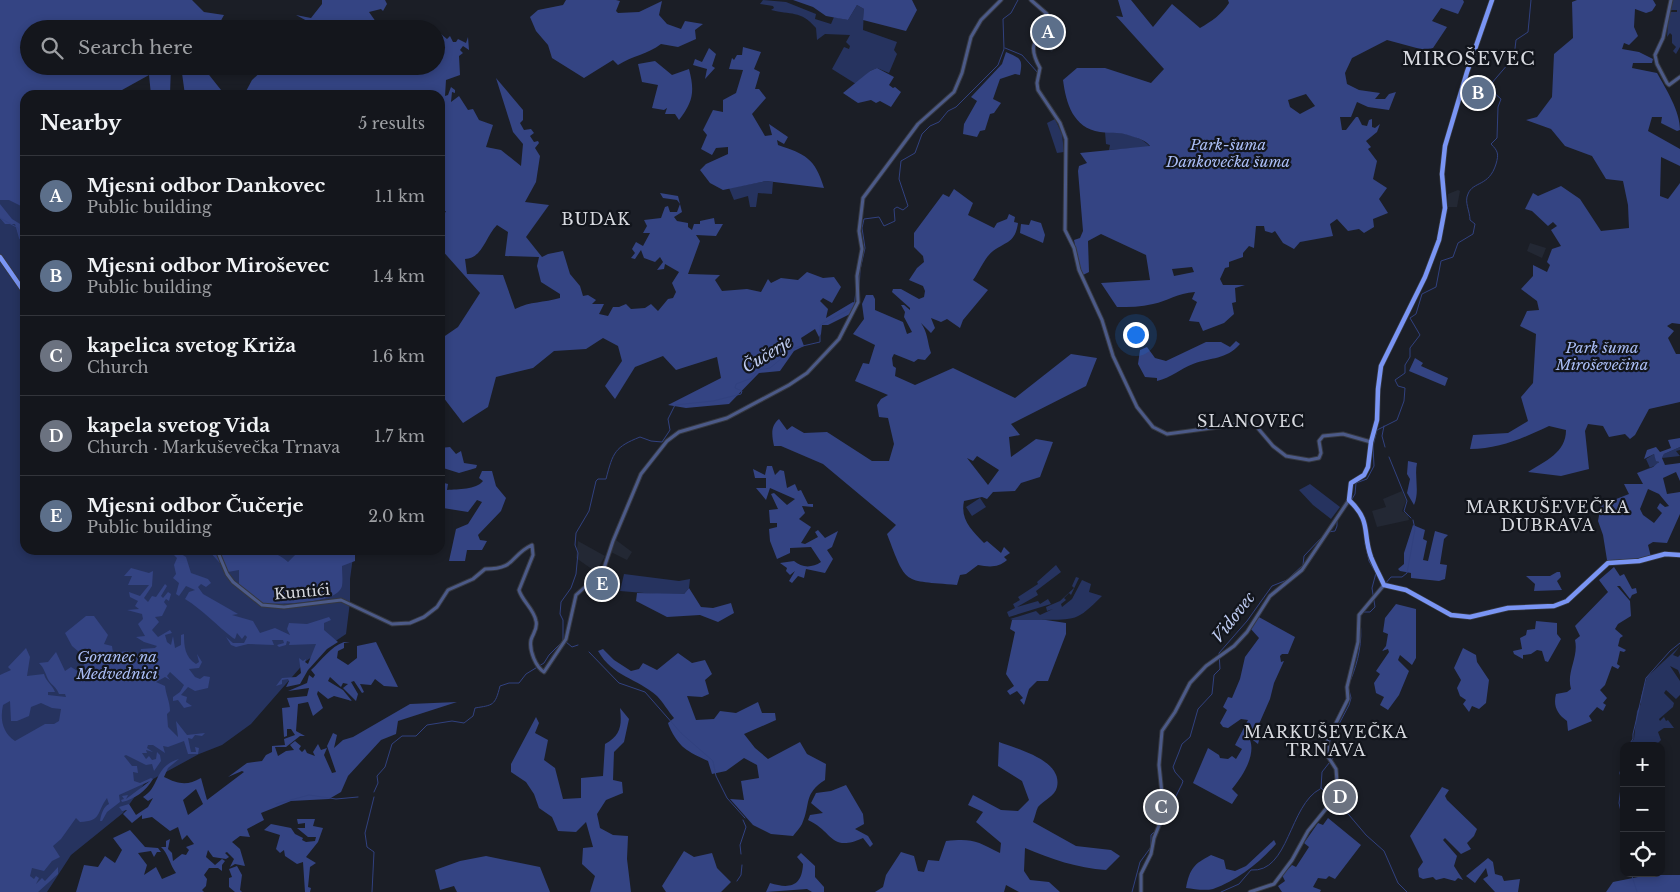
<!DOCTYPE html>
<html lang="en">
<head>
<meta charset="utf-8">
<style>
	body { margin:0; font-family:"Libre Baskerville",serif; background:#1d1f25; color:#f1f3f6 }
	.controls { position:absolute; right:15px; bottom:15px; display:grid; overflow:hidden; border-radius:10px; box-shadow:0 2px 8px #0003 }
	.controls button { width:45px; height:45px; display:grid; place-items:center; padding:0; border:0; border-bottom:1px solid #33353b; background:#14161c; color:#f1f3f6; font:25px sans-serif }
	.you { position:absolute; left:1135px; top:334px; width:18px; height:18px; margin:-12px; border:4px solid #fff; border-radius:50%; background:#1a73e8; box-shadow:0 0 0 8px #1a73e833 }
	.badge { display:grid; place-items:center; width:32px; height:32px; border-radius:50%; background:#0f766e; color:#fff; font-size:16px; font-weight:700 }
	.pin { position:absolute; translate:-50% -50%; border:2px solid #fff; box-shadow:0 1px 5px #0006 }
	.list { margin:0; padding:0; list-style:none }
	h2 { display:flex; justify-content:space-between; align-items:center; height:65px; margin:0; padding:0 20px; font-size:21px }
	h2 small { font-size:16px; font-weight:400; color:#9d9fa3 }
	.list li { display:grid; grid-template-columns:32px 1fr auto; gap:15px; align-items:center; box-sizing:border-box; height:80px; padding:0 20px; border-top:1px solid #33353b }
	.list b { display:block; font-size:19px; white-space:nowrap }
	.list p { margin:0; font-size:16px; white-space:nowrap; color:#9d9fa3 }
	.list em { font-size:16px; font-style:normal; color:#9d9fa3 }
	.icon { flex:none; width:28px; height:28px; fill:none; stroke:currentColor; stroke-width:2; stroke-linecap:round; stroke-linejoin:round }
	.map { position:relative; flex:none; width:1680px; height:892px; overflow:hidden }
	.search { position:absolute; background:#14161c; box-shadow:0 2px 8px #0003; left:20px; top:20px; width:425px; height:55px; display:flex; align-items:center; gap:12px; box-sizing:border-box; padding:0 18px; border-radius:28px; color:#9d9fa3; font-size:19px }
	.panel { position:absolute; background:#14161c; box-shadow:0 2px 8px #0003; left:20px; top:90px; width:425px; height:465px; border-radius:15px }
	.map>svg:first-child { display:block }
</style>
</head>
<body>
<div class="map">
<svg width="1680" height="892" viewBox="0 0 1680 892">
	<rect width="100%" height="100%" fill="#1b1e26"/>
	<path fill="#232834" d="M1043 26 1061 38 1052 52 1035 43Z
		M1458 190 1460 191 1457 207H1447L1448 194Z
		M1530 243 1546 248 1542 258 1527 251Z
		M1402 491 1406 501 1402 511 1408 515 1409 520 1377 527 1372 511 1386 507 1383 499Z
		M616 540 632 552 627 560 611 552Z
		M578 541 605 556 596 572 576 558Z"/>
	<path fill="#26335f" d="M763 0 786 2 816 14 815 19 831 24 834 17 848 20 857 5 864 9 863 30 897 42 894 50 897 54 889 73 877 68 870 71 856 84 832 69 844 47 849 49 850 46 846 42 850 35 825 34 817 40 816 28C801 10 790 15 771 10L774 8 773 6 760 4Z
		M1672 0H1680V47L1676 54 1673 51 1676 47 1672 43V35L1670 33 1667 37 1669 12H1677V10H1669Z
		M1050 32 1057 39 1061 38 1053 49 1040 43H1045Z
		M1055 119 1062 134 1064 152 1057 153 1047 123Z
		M1105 132C1120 132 1141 135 1150 147L1109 150 1110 145 1106 144Z
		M25 162V550H354L350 579V602L346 634 306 661 251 724 222 745 199 754 144 784 123 813 71 855 47 892H0V175Z
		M766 181 773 182 772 194 758 193 756 207H750L748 196 734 200 729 188Z
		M1680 447V450L1676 451 1680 456 1662 458 1664 454Z
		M1654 454 1659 464 1637 473 1650 468 1646 459Z
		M1310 484 1340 507 1331 519 1313 505 1299 490Z
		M980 498 986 507 972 516 966 507Z
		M1056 565 1061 572 1036 591 1038 595 1017 607 1038 601 1040 604 1048 599 1051 604 1009 617 1007 612 1015 608 1013 604 1020 600 1018 597 1038 584 1037 582Z
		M624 574 679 581 690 579 689 588 684 594 668 595 620 591Z
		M1076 577 1079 578 1071 595 1069 593 1064 598 1066 600 1061 604 1062 607 1072 599 1082 580 1091 584 1089 592 1102 596C1076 622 1076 619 1041 620 1031 620 1021 623 1010 619L1036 611 1040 615 1053 609 1047 611 1046 607 1060 601 1074 588 1072 586Z
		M1680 646 1673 655 1678 657 1680 655V675L1678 670 1670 666 1680 681V695L1676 699 1666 690 1664 693 1674 703 1673 707 1659 719 1660 721 1664 717 1666 721 1668 720 1674 728H1664L1658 732 1661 740 1655 746H1628L1634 739 1637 711 1641 704V697L1647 677Z"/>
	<path fill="#344483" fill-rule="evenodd" d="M0 0H192L204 12 224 15 218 26 199 27 197 20 192 29H29V66H171L170 94 151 95 149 75 113 95H25V208L9 200H0Z
		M322 0H385L387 4 383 11 381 9 369 12 381 29H322L296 15 311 18 322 4Z
		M566 0H616L620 1 616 11 618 13 639 12 662 1 659 15 667 24 681 29 685 21 703 24 695 30 696 39 678 47 661 44C648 54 632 56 618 65L613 60 584 78 552 58 548 45 536 31 530 17 538 10 563 5Z
		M793 0H912L917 10 906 31 863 20 864 9 857 5 848 20 826 16 813 7Z
		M1118 0H1131L1153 27 1172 4 1200 28C1212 21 1221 15 1229 3L1228 0H1463L1464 2 1458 14 1441 8 1432 21 1447 27 1433 48 1424 50 1387 40 1352 58 1345 73 1347 84 1359 90 1380 93 1375 99H1385L1389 94 1396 92 1389 110 1368 107 1357 102 1351 117H1340L1342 130H1346L1356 117H1358L1362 125 1367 126 1369 120 1372 119V127L1375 128 1380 124 1377 132 1366 141 1371 147 1368 149 1377 161 1373 179 1387 188 1379 199 1388 213 1373 219 1374 227 1364 233 1359 229 1348 231 1337 219 1330 224 1333 236 1300 242 1294 249 1283 243 1275 231 1272 233 1265 231 1264 226H1256L1254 248 1249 246 1243 253V257L1229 262V267L1225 268 1220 279 1223 285H1245L1235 288 1236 302 1232 303 1234 314 1224 323 1203 331 1199 322 1189 321 1197 302 1192 299 1195 292C1177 293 1168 301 1153 304 1141 307 1129 307 1117 307L1101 283 1150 280 1146 255 1101 234 1088 241 1089 272 1083 275 1079 266 1074 240 1080 238 1083 231 1078 171 1079 166 1087 163 1080 153 1150 146C1146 141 1141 139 1134 137 1119 131 1114 134 1100 132 1073 128 1066 103 1063 80L1077 68H1105L1151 83 1164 69 1116 16 1123 17ZM1306 94 1315 106 1300 114 1290 107 1288 100ZM1192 267 1194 272 1174 276 1172 269Z
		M1577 0H1653L1656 5 1652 11 1646 13 1635 9 1634 27 1638 36 1629 45 1624 43 1622 49 1639 52 1653 59 1652 63H1633L1632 68 1657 73C1666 89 1680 111 1680 130L1677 131 1661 123 1662 117H1652L1648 131 1680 149V166L1661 157 1660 196 1668 199 1680 183V324L1672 323 1667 326 1674 331 1668 338 1676 354H1680V402L1649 409 1635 435 1630 439 1625 434 1609 437 1603 426 1588 424 1585 431 1589 469 1561 476 1528 472C1545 461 1566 453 1566 430L1549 426C1523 438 1500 449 1470 449L1473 435 1508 433 1528 421 1521 397 1533 383 1536 334 1520 326 1527 311 1539 310 1537 301 1521 289 1533 276V265L1547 272 1550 265 1547 262 1552 249 1561 246 1551 230 1557 226 1553 222 1548 226 1532 211 1525 209 1533 193 1538 196 1561 186 1580 199 1601 231 1629 228 1628 205 1623 181 1606 179 1592 156 1565 146 1551 129 1526 120 1537 117 1552 97 1554 54 1573 38 1572 2Z
		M436 30 447 39 450 36 453 42H456L458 39 466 43 468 37 469 50 463 46 460 50 463 53 459 56 460 75 446 80 445 96 448 95 451 87 455 90V93L452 92 451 102 459 96 468 110 473 109 479 120 493 125 486 147 501 150 521 166 523 144 513 132 496 78 523 110V120L520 123 524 130 531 129 534 133 530 136 534 142 538 141 539 143 535 148 540 156 536 182 525 202 549 205 526 237 542 257 548 254 563 251 570 274 580 286 583 296 588 295 596 300 592 304H604L599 314 608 316 613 307H619L626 304 631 309 645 308 651 304 658 311 668 299 673 298 676 292 672 283 679 272 665 264 664 269 657 270 663 262 660 257 655 262 644 258 641 250 635 259 631 258 635 253 632 249 636 242 643 246 650 233H643L647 226 644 220 661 218 665 207 668 206 670 212H677L680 204 677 200 663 198 660 193 678 196 682 212 674 217 677 221 688 223V227L692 230 694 224H700V221L714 218 715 224H723L716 236 696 235 700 241 688 274 720 275 715 280 722 291 747 289 761 292 768 279 771 283 781 278 798 280 807 272 823 278 834 277 841 287 832 303 823 298 820 301 828 309 826 318 853 302 855 303 850 314 828 325H822L821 334 819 337 815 329 801 338 804 346 794 351 780 371 759 373 729 404 686 408 668 405 721 378 717 357 676 370 663 356 635 367 615 399 605 386 622 361 618 346 603 338 586 349 554 351 533 368 496 377 488 407 463 423 443 397H440V345L442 338 458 327 480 293 440 248V222L446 211 440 212V95H244L252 80 267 66H336L377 74 380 66H404L407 69 410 66H436ZM497 225 508 232 505 256 539 257 537 266 541 282 560 294V298C543 303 531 301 515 309L503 275 467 274 465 259C483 258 485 237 497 225Z
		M743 47 761 52 754 69 760 72 755 89H759L766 98 752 114 765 136 772 135 769 124 788 137 784 144 777 140 778 145C805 154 815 158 824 188L766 181 723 190 710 183 700 170 706 164 728 154V147L716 148 712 155 701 149 707 135 703 130 713 110 723 112V100L736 93 743 70 729 69 732 58 734 60 737 55H742Z
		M709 48 716 54 712 66 715 68 705 79 707 69 693 65 695 59 702 62Z
		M1006 52C1021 59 1023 58 1020 75L1015 74 1000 79 993 99 1001 103 994 113 990 114 985 130 980 131 977 137 963 134 964 124 977 101 971 97 1002 64Z
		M655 61 672 75 689 69C695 92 693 102 679 120L675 114H665L667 108 664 110 652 108 658 85 642 82 638 64Z
		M181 66H202L225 95H185Z
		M877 68 894 77 889 85 893 88 895 87 901 92 891 107 880 101 876 103 871 100 858 103 843 93 870 71Z
		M954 189 973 203 968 215 994 228 997 223 1007 219 1009 214 1015 217 1014 222 1018 223C1015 243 1007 241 993 251 985 257 979 272 973 280L988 290 963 320 960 328 947 319 941 322 931 318 935 328 931 333 921 323C928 333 927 341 931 353L925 360 918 359 914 362 894 354 892 358 893 366 896 368 895 376 915 385 953 368 1015 398 1071 354 1097 358 1086 386 1011 424 1020 435 1009 437 1011 457 1036 439 1053 442 1040 477 1021 483 1015 491 993 492 987 499 982 497 964 501C960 520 972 530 984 543L987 541 1001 553 1004 547 1010 553 1004 557 1007 560C998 568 989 567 978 565L966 574 960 575 957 585C902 580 907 586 887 534L896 525 823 464 781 446H774C772 436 770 426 779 419L787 430 792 426 804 433 827 432 872 461H889L894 444 888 418 879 417 877 405 881 399 888 395 855 381 863 363 869 364 875 345 853 334 864 319 862 304 866 295H873L875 299V310L903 322 907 334 912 332 904 317 905 312 901 305H904L910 310V308L892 292 893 289H901L919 299 924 297 925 291 923 286 909 280 917 268 924 262 923 256 914 247V233L943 194 949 197ZM977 456 999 470 988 485 967 458 973 461Z
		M0 204 12 219 25 227V243L19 238 15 224H5L0 218Z
		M1031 220 1041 223 1045 235 1043 243 1020 233 1021 224 1029 225Z
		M1236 341 1240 344C1226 360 1211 357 1193 364 1180 369 1171 378 1157 381V378L1145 377 1138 364 1140 350 1147 347 1155 358 1166 361 1206 342H1221L1230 347Z
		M1415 358 1423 363 1421 366 1448 378 1445 386 1409 371Z
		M1680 438V447L1664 454 1662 458 1665 465 1680 463V481L1676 472 1663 478 1667 494 1680 492V514L1667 543 1653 542 1648 545 1651 557 1637 560H1607L1603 535 1598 521 1601 505 1629 494 1624 484H1643L1637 473 1653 467 1659 462 1656 461 1654 454 1644 459 1647 450 1656 447 1660 452 1671 448 1668 440ZM1648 489 1659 494 1669 506 1665 507 1660 503 1657 508 1662 513 1654 523 1643 515 1640 509Z
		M450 447 456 454 461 451 464 463 477 465 476 468 459 473 440 467V448Z
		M1408 461 1417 463C1414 477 1420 491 1414 505L1407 493 1410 479 1407 474Z
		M767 466H772L775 475 780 470 784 471 787 488 795 484 798 491 801 490 808 504H813V507L802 506 805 513 799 519 811 527 801 543 805 544 818 537 815 532 818 530 825 538 838 531 832 547 827 550 833 559 825 573 806 569 804 578 798 576 792 583 789 581 795 571 790 575 786 571 787 568 780 563 794 561C802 568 812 568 821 562L811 547 790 548V553L777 559 770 541 769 529 777 527V523H770L769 510 778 509 771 494 774 493 787 505 795 499 770 488 766 500 756 488H766V478H755L753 469 765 475Z
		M482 471H492L496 486 506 498 501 511 478 535 480 540 487 541 482 550H467L465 561H449L456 529 468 524 482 502 477 500 468 512 443 508 440 506V482L448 484 447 490C458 489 476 490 483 481L479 478Z
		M1413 525 1425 530 1423 539 1427 541 1423 560 1428 561 1435 531 1448 535 1444 539 1440 564 1447 565 1445 579 1439 581 1411 578V573L1400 571 1398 569 1404 564V553Z
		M208 550C233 550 268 543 288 562L300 550H350L355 555V561L342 566C342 572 343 580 342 586 337 605 280 603 264 604L239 585V570L228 572Z
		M178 552 186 557 191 573 208 579 211 583 206 587 201 584 198 587 203 594 238 614 232 615 253 621 260 633 275 628 290 635 287 629 289 623 307 624 329 617 331 620 324 623V630L338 642 327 649 308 670 300 684 286 687 289 681 288 679 282 680V684L276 686 282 678 296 677 301 673 299 658 303 661 306 659 305 662 308 664 316 644 289 645 290 642 287 641 286 645 279 647 277 645 284 643 283 640H272L274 645 248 644 236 647 231 645 226 637 233 643H244L247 637 245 635 242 639 237 633 235 639 233 638C216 625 203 610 185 599L189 592 195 590 186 586 179 596 176 594 179 583 173 578 176 574 174 565 177 558 174 555Z
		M1614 567 1620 576 1624 574 1632 589 1636 588 1637 593 1632 595 1630 599 1620 586H1617L1630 601 1631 616 1618 624 1615 629 1623 636 1620 638 1618 646 1626 650 1624 652 1620 651 1617 664 1620 666 1618 669 1612 666 1605 685 1600 690 1607 698 1603 703 1606 705 1603 711 1597 707 1589 716 1592 721 1568 731 1567 721C1557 714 1553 706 1556 694L1567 692 1571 689C1566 672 1579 657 1575 640L1580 636 1575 626 1608 592 1599 580Z
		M131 568 149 573 153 571 152 586 144 598 148 602 152 596 156 597 165 584 167 586 161 596 163 598 168 592 171 594 169 601 166 599 164 602 167 606 162 616 155 617 159 622 152 630 158 637 170 630 172 633 165 635 167 642 171 645 173 636 175 648 181 645V635L184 634C184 647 185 657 196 664L199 662 197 654 202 662 199 668 189 669 195 677 200 679 204 676 210 677 208 688 195 691 188 687 181 695 187 697 186 702 192 706 184 708 178 700 173 701V697L180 692 184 685 170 672 167 676 170 680 165 677 156 682 165 686C166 695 170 702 170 711L167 714 168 727 178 737 176 721 187 735 205 733 202 736 195 735 192 739 188 738 191 752H196L195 747 199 748 198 754H188L184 741 168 747 163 746 165 753 153 745H148L147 748 153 752 146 750 147 753H142L146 759 149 756 152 760 156 759 157 752 160 755 161 761 154 771 152 764 146 765 126 755 124 756 132 766H137L138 773 133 772 134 781 140 783 151 778 153 779C146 791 135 799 122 802L121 800 124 799 122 796 128 795 126 799 150 781 119 795 120 802 107 812 102 821H100C101 815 103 807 109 804L107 798C96 813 102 821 80 822L76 818 61 839 53 846 60 857 52 861 44 871 32 868 30 876 34 879 36 876 39 878 36 884 42 878 45 881 58 867V874L38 892H0V675L11 670 8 667 26 648 30 657 27 676 44 674C46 682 52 684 55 692H48V695L66 697 65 694H59C57 688 52 685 49 681 45 674 45 669 39 663L48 662 56 652 65 671 71 667 79 672 85 667 79 652 72 646 65 633 86 616H94L108 635 104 644 112 646 113 653 128 651 130 659 132 655 140 654 141 649 155 648 157 646 144 642 136 637 145 636 138 624 143 619 142 614 127 610 139 609 135 606 138 601 130 597 129 592 140 596 149 585H128L132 576H124ZM10 701 11 721H17L29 716 31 707 41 703 52 708 61 709 59 721 54 724H45L15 741C2 732 0 719 3 705Z
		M1557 572H1560L1561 577 1557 581 1562 590 1534 591 1535 584 1526 576H1550Z
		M689 588 701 607 713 608 731 603 734 613 718 622 700 615 667 617 636 601 637 593 684 594Z
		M1396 604 1416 609V658L1412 665 1400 655 1398 660 1409 671 1399 695 1388 710 1380 705 1384 697 1376 693 1374 683 1380 674 1376 671 1389 652 1388 649 1382 651 1386 646 1388 634 1383 632 1385 618Z
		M1257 616 1295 637 1288 654H1282L1280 656 1281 662 1284 661 1274 683 1270 699 1259 724 1261 733 1258 744 1249 737 1246 738 1250 740C1256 756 1242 777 1232 789L1238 795 1232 804 1193 783 1208 748 1219 755 1220 758 1228 759 1232 756 1236 759 1242 749 1235 745 1248 720 1241 719 1228 728 1223 727 1220 723 1227 710 1223 707 1228 697 1232 698 1240 679 1245 657 1259 638 1250 628Z
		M1012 620H1046L1066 623V634L1048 681H1037L1029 689 1024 705 1020 700 1023 698 1017 691 1010 695 1007 691 1014 686 1006 674 1015 632 1010 629Z
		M1536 621 1557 623V634L1561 639 1548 662 1545 661 1542 651 1537 650 1531 654 1523 655V659L1514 654 1513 651 1522 649 1520 638 1526 635 1527 630 1535 629Z
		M344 642H350L344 643V648L338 651 337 658 348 665 357 658V646L376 642 398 687 384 686 375 679 371 685 360 684 364 692 362 693 354 681 351 682 358 694 356 701 343 688 348 684 343 683 341 687 330 677 328 681 343 690 352 701 334 696 328 699 318 691 317 694 323 708 313 716 308 702 298 704 296 731 305 736H300L286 747H275L278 756 286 751 294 750 290 745 295 741 301 746 299 749 302 752 305 749 307 753 315 756 313 752 318 744 321 750 327 748 324 755 332 773 336 772 327 746 333 733 337 735 334 748 343 740 353 737 410 704 457 702 398 721 396 734 381 740 348 776 341 792 329 799 291 801 261 813 264 820 247 829 250 837 240 836 232 842 240 849 245 866 235 864 230 867 234 859 227 852 225 853 229 857 226 859 213 857 208 850 206 857 215 865 222 859 225 861 222 865V871L218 868H209L204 875 207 879 206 886 202 890 204 892H76L84 865 98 867 105 856 115 863 122 850 113 838 130 830 145 847 158 848 161 852H157L154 857 151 851 138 853 147 865 144 875 156 867 162 879 176 873C170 865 168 853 161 847H166V841L170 839 168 849 172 853 173 861 182 854 186 855 189 850 186 847 194 844 187 835 182 840 178 827 170 831 152 817 142 819V815L132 823 123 814 127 810 122 811 119 807 129 804 136 815 148 807 153 798 148 801 143 797C161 786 153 767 179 759L168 768 164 777C178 784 187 786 201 778L207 800 244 772 242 771 228 777 247 763 262 761 266 755 272 752V746L285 745 284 739 295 735 291 729H287V736L284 737 282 708 290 707 287 698 307 696 309 688 288 691 307 683 309 675 313 678 315 675 311 670C322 660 330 647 344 642ZM196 789 203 804 188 815 183 800Z
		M1463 648 1476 655 1477 662 1489 680 1486 703 1479 709 1472 706 1469 712 1463 704 1466 700 1460 696 1457 688 1461 680 1454 668Z
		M603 649 614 660 631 671 639 669 643 663 657 670 678 653 692 663 705 660 712 674 705 680 709 694 702 697 687 696 696 720 714 719 720 711 736 713 758 702 762 713H775L776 720 744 734 755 748 768 759 800 742 807 754 826 764 825 780C803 794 811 804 802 824 800 828 796 832 793 836L771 834 753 825 730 799 744 800 741 781 759 778 757 765 744 758 726 771 712 774 708 761C687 751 679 748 669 726L668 723 674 718C668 711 663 702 657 696 637 678 613 677 598 651Z
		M620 708 629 719 624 742 614 752 613 780 622 782 623 793 606 800 597 814 600 828 613 835 628 836 627 859 631 892H590L595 876 582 864 583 848 593 847 586 822 576 832 558 831 552 817 539 808 534 794 526 782 511 772V764L536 717 539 723 535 733 548 740 544 760 555 768 563 799 581 798V778L603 776 605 744C621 735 622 725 620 708Z
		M999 742C1017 749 1063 760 1057 787 1055 796 1044 800 1038 807 1036 811 1035 817 1033 822L1076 846 1111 850 1120 856 1106 870C1077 868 1051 859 1025 848L1024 871 1030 880 1049 882 1060 892H1019L1006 885 1004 892H875L883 887 886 875 901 852 914 856 918 871 924 872 928 860 939 861 946 841C972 838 977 841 1000 853L1001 843 976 822 983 812 968 805 973 795 1001 810 1018 811 1029 800 1022 781 998 766Z
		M846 785 863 814 864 824 855 829 868 836 873 844 870 847 863 838C830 853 833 831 808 820L810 815 823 813 811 803 816 793 831 791Z
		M1442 787 1449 790 1445 796 1447 800 1477 829 1474 836 1467 843 1471 849 1461 854 1445 838 1443 840 1457 856 1454 866 1463 880 1458 878 1455 881 1444 878 1436 880 1433 877 1423 879 1419 877 1418 869 1423 862 1410 836Z
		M1328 818 1361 845 1335 879 1329 876 1326 879 1318 878 1313 887 1321 890 1320 892H1282L1278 886 1285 881 1282 875 1292 865 1296 867 1309 847 1304 843 1318 823 1323 825Z
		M297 819H315L313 826 323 828 318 842 306 857 316 863 310 867 308 887 311 888 310 892H305L303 862 297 864 285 856 284 850 280 853 276 849 280 835 264 830 271 824 291 828 295 834 303 838 302 840 306 842 315 841 316 837H308L297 828H305V823L298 824Z
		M1274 840 1276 844C1259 863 1237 881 1213 889 1205 891 1194 889 1186 888 1190 868 1194 864 1211 855L1224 860 1226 869 1235 871 1246 866Z
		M684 851 694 857 712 853 717 868 731 882 721 892H666L662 886Z
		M801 853 815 866V877L824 887V892H812L807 889 766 892 770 883C789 889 802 887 803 864L797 857Z
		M486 856 540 867 550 892H457L454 886 440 890 435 870 460 861Z
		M1488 858 1493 862 1495 874 1502 876 1504 881 1520 879 1518 892H1495L1483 879 1488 876 1486 868 1475 883 1466 876Z
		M237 866 242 875 240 890 242 892H235L229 887V878L232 877 229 869Z
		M1648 875H1680V892H1606L1613 882Z"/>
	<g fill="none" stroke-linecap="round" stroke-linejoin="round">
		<path stroke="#31417f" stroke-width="1" d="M1005 48 1022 55 1038 73
			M0 218 18 228 20 239 25 243
			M859 291 860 270 865 248 862 228 864 219 879 217 884 226 895 221 894 209 897 207 903 210 908 206 899 179 901 161 915 153 922 134 930 126 939 122 948 111 956 107 998 65 1004 49 1003 19 1011 13 1018 0
			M1384 426 1382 436 1385 447
			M1389 457 1407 501 1404 511 1411 518
			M1352 499 1355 494 1356 483 1367 479 1374 466 1373 446 1377 430 1397 420 1404 401 1405 388 1398 386 1395 380 1405 373V365L1410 357V348L1420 335 1410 318 1416 314 1422 294 1436 287 1441 261 1453 257 1458 243 1473 234 1475 224 1470 220C1470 211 1464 202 1468 194 1473 181 1489 187 1496 164 1499 154 1498 151 1491 144L1497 138 1498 107 1501 99 1492 91 1491 84 1514 57 1516 40 1528 32 1531 0
			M1349 504 1356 511
			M1359 515 1362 522
			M1328 532 1335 531 1337 526V520L1342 513
			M1365 543 1369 561 1374 570
			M1385 584 1391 577H1402L1407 573 1415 529 1413 520
			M1364 612H1370L1375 607 1372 588 1376 573
			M566 642 572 647 578 645
			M589 652 619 683 645 692 681 733 713 761 716 776 727 798 745 818
			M1351 679C1358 662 1363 640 1360 622
			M1329 743 1349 705 1351 698 1349 690
			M1628 746 1633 739V734L1646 678 1670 651 1680 643
			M1620 772V774
			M1622 780 1619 803 1624 824
			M1321 788 1322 772 1333 758 1329 749
			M1321 788 1338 802 1366 835 1384 851 1398 883 1407 892
			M374 792 378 783 377 776 385 767 392 744 402 736H416L427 725 452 721 464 723 473 716 475 708C493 705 495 706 500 686L509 683H519L526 674 544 663 549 655 563 641V620L560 614 561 602 571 588 576 574 578 553 575 545 576 533 589 511 596 481 598 479H606C613 452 615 447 640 437L651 441 662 442 670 430 668 419 675 405 713 401 741 394 742 391 735 388 736 384 752 378 758 370 770 368 794 348 820 342V325L854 307 856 291
			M276 804 309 795 336 799 358 797
			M1161 826 1182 784 1183 781 1175 772 1173 767 1179 752 1182 744 1190 737 1198 709 1212 694 1214 675 1220 669 1219 653 1247 621 1272 586 1287 580 1303 565 1304 556 1323 536
			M741 854 740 845 746 827 743 820
			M1631 873 1637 892
			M737 881 741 875 742 865
			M372 892 374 852 367 847 365 833 374 797
			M1132 892 1140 862 1151 847V835L1156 830
			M1221 892 1239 884 1251 870C1289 873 1289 805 1320 789"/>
		<defs>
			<path id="minor" d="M1031 0 1047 14C1042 39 1024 40 1040 68L1037 83 1038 90 1060 123 1066 139 1065 230 1074 248 1079 270 1102 320 1113 356 1137 407 1153 427 1167 434 1249 423 1256 426 1273 446 1286 456 1309 460 1319 458 1321 453 1319 441 1323 436 1343 434 1371 442
				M1671 0 1663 38 1655 55 1657 64 1667 83 1669 85 1680 77
				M217 550 227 574 233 582 262 605 284 607 341 600 392 624 410 623 424 617 437 607 448 590 473 579 485 569C517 569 510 555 532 545L533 555 519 590C522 601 534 609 536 621 538 629 533 633 531 640 529 651 536 667 544 672L566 639 576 595 585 587 599 583 613 541 641 474 667 441 679 432 727 418 789 385 807 373 839 339 858 302 857 276 862 249 859 231 863 198 918 124 954 92 962 73 971 37 981 20 1001 0
				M593 584 602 573
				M1141 892V874L1151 854 1154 838 1164 813 1159 765 1162 731 1175 712 1190 683 1206 666 1234 646 1247 632 1270 596 1302 570 1349 500
				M1250 892 1274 884 1292 860 1308 831 1338 794 1336 769 1327 755 1328 739 1348 699 1347 687 1358 642 1359 615 1384 585"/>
			<path id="major" d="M1492 0 1467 72 1445 146 1442 174 1445 208 1439 240 1425 277 1381 366 1378 389 1377 420 1371 442 1368 467 1364 475 1351 483 1349 500C1372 522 1362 532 1371 557 1375 567 1380 576 1384 585L1406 590 1451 615 1470 617 1508 608 1554 606 1567 601 1608 563 1639 561 1665 554 1680 555
				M0 257 25 293"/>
		</defs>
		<use href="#minor" stroke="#353840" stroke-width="5"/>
		<use href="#major" stroke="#353840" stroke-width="6"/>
		<use href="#minor" stroke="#4c5a88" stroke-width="3"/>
		<use href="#major" stroke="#7a95f4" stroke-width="4.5"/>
	</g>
	<g text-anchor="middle" stroke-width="4.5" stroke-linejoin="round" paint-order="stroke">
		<g font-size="15" font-style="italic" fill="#aabdf5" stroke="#12151c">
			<text x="1228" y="150">Park-šuma<tspan x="1228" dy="17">Dankovečka šuma</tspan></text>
			<text x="1602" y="353">Park šuma<tspan x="1602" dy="17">Miroševečina</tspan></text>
			<text x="117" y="662">Goranec na<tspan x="117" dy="17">Medvednici</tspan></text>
		</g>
		<g font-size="15" fill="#d7d9df" stroke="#12151c">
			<text transform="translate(302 592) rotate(-5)" y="5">Kuntići</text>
		</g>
		<g font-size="16" letter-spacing="1" fill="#d7d9df" stroke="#12151c">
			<text x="596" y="225">BUDAK</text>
			<text x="1251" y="427">SLANOVEC</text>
			<text x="1548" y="513">MARKUŠEVEČKA<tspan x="1548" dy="18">DUBRAVA</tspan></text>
			<text x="1326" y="738">MARKUŠEVEČKA<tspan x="1326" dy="18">TRNAVA</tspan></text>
		</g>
		<g font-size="16" font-style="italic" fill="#becbf1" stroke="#12151c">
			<text transform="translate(767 354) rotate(-31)" y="6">Čučerje</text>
			<text transform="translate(1233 617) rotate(-52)" y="6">Vidovec</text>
		</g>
		<g font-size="18" letter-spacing="1" fill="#d7d9df" stroke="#12151c">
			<text x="1469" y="65">MIROŠEVEC</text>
		</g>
	</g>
</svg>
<div class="controls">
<button>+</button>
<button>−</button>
<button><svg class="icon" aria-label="locate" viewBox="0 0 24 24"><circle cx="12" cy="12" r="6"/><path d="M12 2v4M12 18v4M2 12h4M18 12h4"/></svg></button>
</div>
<div class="you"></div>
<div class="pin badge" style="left:1048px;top:32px;background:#5c6f8a">A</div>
<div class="pin badge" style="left:1478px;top:93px;background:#5c6f8a">B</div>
<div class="pin badge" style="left:1161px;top:807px;background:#6b7280">C</div>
<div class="pin badge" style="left:1340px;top:797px;background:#6b7280">D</div>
<div class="pin badge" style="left:602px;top:584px;background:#5c6f8a">E</div>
<div class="search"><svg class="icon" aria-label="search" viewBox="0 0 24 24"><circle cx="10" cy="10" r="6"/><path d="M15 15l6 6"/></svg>Search here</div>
<section class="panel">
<h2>Nearby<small>5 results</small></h2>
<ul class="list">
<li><span class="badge" style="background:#5c6f8a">A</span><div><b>Mjesni odbor Dankovec</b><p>Public building</p></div><em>1.1 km</em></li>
<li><span class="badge" style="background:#5c6f8a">B</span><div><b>Mjesni odbor Miroševec</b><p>Public building</p></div><em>1.4 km</em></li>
<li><span class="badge" style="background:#6b7280">C</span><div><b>kapelica svetog Križa</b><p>Church</p></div><em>1.6 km</em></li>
<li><span class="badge" style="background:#6b7280">D</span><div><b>kapela svetog Vida</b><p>Church · Markuševečka Trnava</p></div><em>1.7 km</em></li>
<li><span class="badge" style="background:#5c6f8a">E</span><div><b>Mjesni odbor Čučerje</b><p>Public building</p></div><em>2.0 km</em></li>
</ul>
</section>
</div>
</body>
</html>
